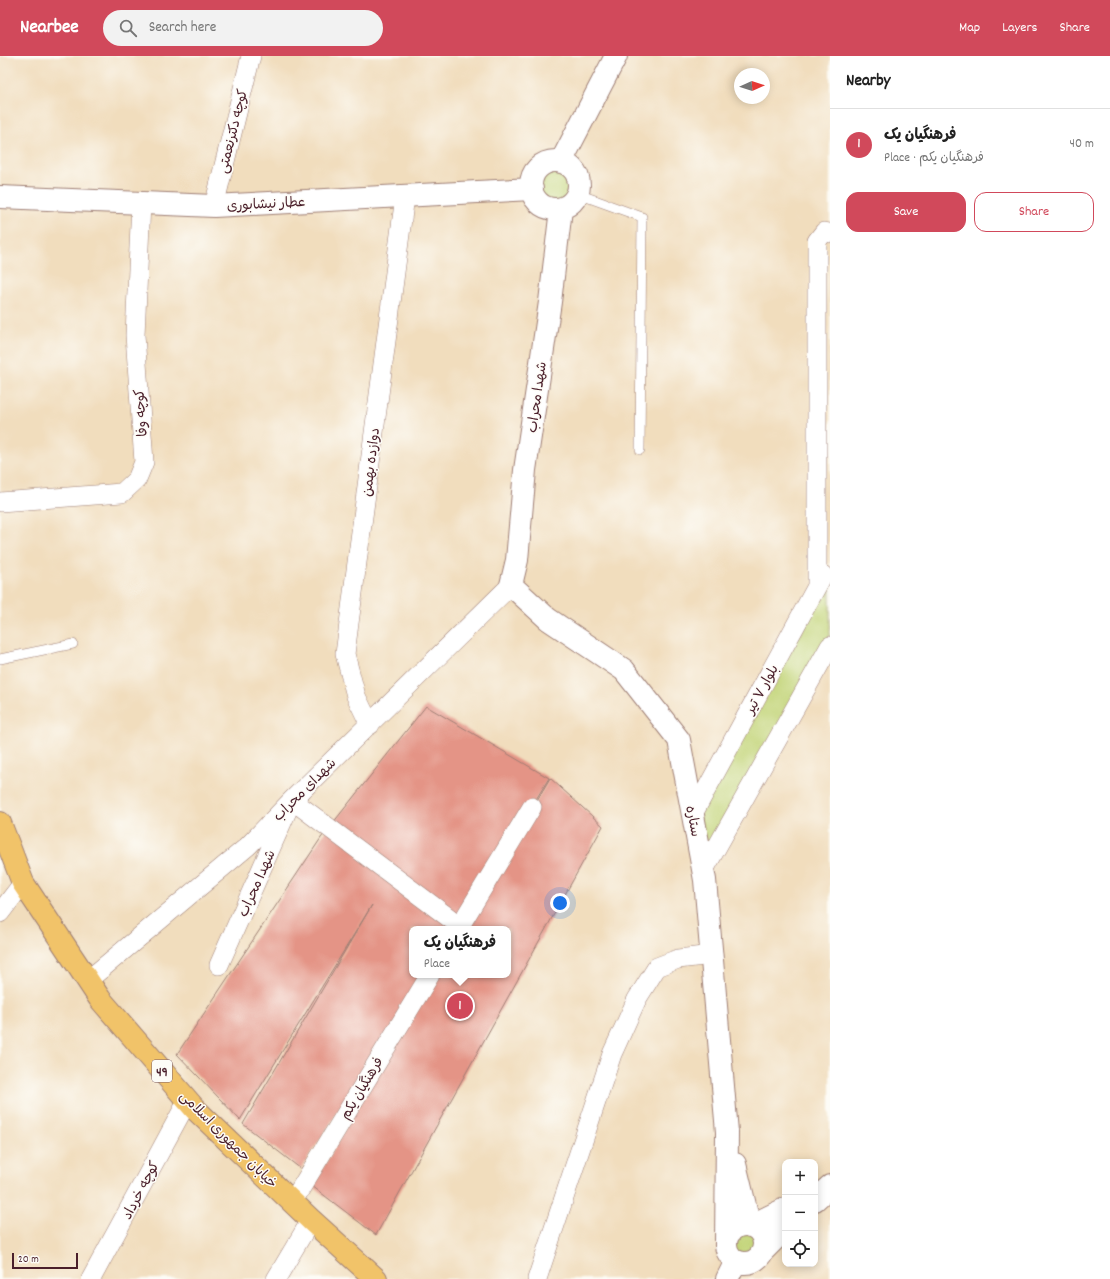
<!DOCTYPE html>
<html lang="en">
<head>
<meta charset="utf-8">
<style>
	body { margin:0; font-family:Dekko,"Playpen Sans Arabic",sans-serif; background:#f2f2f2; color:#222 }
	.controls { position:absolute; right:12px; bottom:12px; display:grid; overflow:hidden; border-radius:8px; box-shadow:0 2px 10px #0003 }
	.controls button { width:36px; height:36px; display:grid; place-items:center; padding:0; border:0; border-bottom:1px solid #e0e0e0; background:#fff; color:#222; font:20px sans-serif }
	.compass { position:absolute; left:734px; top:12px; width:36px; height:36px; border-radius:50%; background:#fff; box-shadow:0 2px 10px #0003; rotate:87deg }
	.scale { position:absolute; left:12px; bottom:10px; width:66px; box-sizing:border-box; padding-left:4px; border:2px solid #4a1f2b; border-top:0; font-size:11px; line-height:14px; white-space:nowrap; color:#4a1f2b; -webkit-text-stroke:3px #fdfcf7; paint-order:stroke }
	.you { position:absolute; left:560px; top:847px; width:14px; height:14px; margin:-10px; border:3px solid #fff; border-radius:50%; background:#1a73e8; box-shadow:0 0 0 6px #1a73e833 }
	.badge { display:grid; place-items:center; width:26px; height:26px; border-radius:50%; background:#d1495b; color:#fff; font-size:13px; font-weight:700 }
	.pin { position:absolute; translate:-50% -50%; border:2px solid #fff; box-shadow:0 1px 4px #0006 }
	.popup { position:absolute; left:409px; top:870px; width:102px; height:52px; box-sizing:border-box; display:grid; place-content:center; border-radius:8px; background:#fff; filter:drop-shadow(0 1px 3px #0005); font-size:13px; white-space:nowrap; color:#767676 }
	.popup b { font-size:15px; color:#222 }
	.popup::after { content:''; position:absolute; left:50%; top:100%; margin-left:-8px; border:8px solid transparent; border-top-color:#fff }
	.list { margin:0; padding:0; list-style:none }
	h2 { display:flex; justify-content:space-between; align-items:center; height:52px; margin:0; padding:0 16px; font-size:17px }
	h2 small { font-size:13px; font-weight:400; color:#767676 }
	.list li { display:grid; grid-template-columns:26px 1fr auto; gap:12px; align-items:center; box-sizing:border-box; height:72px; padding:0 16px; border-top:1px solid #e0e0e0 }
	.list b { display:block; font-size:15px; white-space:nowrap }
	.list p { margin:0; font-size:13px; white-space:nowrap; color:#767676 }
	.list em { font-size:13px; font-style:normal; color:#767676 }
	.actions { display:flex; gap:8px; padding:12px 16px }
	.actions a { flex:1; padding:9px 0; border:1px solid #d1495b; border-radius:12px; text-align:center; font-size:14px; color:#d1495b }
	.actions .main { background:#d1495b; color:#fff }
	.icon { flex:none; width:22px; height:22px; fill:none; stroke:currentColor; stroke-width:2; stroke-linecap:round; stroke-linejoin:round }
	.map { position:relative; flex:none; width:830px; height:1223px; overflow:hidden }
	header { display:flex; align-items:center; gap:24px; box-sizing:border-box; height:56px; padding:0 20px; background:#d1495b; color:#fff }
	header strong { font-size:19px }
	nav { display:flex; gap:22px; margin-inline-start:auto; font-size:14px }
	.search { width:280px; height:36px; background:#f2f2f2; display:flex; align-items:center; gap:10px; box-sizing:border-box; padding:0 14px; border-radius:22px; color:#767676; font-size:15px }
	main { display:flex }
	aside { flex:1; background:#fff }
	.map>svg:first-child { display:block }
</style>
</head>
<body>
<header>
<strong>Nearbee</strong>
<div class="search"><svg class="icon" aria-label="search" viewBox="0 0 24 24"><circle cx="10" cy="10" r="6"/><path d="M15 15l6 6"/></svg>Search here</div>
<nav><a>Map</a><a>Layers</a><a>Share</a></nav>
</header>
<main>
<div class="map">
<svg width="830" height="1223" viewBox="0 0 830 1223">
	<rect width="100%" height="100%" fill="#fdfcf7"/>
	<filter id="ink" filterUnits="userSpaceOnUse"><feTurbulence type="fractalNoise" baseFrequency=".025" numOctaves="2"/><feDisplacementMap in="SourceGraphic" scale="8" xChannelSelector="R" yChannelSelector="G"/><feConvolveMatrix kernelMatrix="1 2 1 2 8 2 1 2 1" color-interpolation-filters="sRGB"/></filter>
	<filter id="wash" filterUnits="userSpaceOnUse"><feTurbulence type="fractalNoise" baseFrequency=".012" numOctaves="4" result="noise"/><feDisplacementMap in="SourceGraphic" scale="16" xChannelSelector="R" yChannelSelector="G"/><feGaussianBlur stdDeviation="0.9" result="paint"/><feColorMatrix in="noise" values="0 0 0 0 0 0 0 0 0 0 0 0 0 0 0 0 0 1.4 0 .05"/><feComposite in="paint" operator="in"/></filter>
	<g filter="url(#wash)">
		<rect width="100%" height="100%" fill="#f1ddbd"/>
		<path fill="#c2d477" stroke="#867a51" d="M532 129a23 23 0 1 1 46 0a23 23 0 1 1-46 0Z
			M830 523V587L704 814 695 767Z
			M728 1077 750 1170 785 1153 760 1200C754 1205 750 1207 743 1207L727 1185Z"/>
		<g id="blocks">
			<path fill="#e49486" d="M426 650 549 722 457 873H412V919H427L301 1113 243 1068 372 849 240 1064 177 998 321 782Z
				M550 722 603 770 376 1179 312 1130 435 919H508V873H462Z"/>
		</g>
	</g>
	<g filter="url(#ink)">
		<use href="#blocks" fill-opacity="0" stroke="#9e7e74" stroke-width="1"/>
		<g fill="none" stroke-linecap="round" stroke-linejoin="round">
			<defs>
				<path id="service" d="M578 138 642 161 640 394
					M0 603 73 588"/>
				<path id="minor" d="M214 150 251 0
					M0 446 122 437 137 423 144 406 135 279 141 147
					M817 530V185L824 176 830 177
					M370 669 356 640 345 598 405 140
					M693 758 823 519
					M704 814 830 590
					M0 857 23 827
					M458 873 532 751
					M219 909 292 744 460 870
					M87 925 248 790 292 744 511 529
					M293 1145 430 919
					M91 1223 188 1044
					M276 1223 311 1164
					M537 1223 612 998 637 943 657 911 678 903 712 899"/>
				<path id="tertiary" d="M531 129a24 24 0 1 1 48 0a24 24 0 1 1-48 0Z
					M561 106 616 0
					M0 141 214 150 532 133
					M561 153 550 246 525 414 517 504 511 529 548 563 624 614 679 684 705 824 727 1076 726 1190
					M735 1108 750 1170 785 1153
					M815 1144 830 1130
					M726 1188a19 19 0 1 1 38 0a19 19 0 1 1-38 0Z
					M763 1195 785 1173
					M727 1223 736 1205"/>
				<path id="primary" d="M0 767 23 827 100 943 195 1053 311 1164 376 1223"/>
			</defs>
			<use href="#service" stroke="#9e7e74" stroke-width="10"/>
			<use href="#minor" stroke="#9e7e74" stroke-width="20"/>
			<use href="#tertiary" stroke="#9e7e74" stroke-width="24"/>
			<use href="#primary" stroke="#9e7e74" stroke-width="24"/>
			<use href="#service" stroke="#fff" stroke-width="9"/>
			<use href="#minor" stroke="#fff" stroke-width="19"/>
			<use href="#tertiary" stroke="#fff" stroke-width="22"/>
			<use href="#primary" stroke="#f1c369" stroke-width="22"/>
		</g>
	</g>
	<g text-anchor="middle" stroke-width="3" stroke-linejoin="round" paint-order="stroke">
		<rect fill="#fdfcf7" stroke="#806168" stroke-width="1" x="152" y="1004" width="20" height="22" rx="3"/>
		<g font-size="13" font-weight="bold" fill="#4a1f2b">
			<text x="162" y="1020">49</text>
		</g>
		<g font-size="14" fill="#4a1f2b" stroke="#fdfcf7">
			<text transform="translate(232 75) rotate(-76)" y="5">کوچه دکترنعمتی</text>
			<text transform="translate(266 147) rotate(-3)" y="5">عطار نیشابوری</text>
			<text transform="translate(536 341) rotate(-82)" y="5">شهدا محراب</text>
			<text transform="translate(140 357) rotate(-94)" y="5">کوچه وفا</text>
			<text transform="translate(370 406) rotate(-83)" y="5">دوازده بهمن</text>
			<text transform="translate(761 633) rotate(-61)" y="5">بلوار ۷ تیر</text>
			<text transform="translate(304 733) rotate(-45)" y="5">شهدای محراب</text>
			<text transform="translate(694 765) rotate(79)" y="5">ستاره</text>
			<text transform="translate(256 827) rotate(-66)" y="5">شهدا محراب</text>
			<text transform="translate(361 1032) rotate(-59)" y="5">فرهنگیان یکم</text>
			<text transform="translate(229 1083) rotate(45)" y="5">خیابان جمهوری اسلامی</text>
			<text transform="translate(140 1134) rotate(-62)" y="5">کوچه خرداد</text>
		</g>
	</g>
</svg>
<div class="controls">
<button>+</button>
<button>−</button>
<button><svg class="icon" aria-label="locate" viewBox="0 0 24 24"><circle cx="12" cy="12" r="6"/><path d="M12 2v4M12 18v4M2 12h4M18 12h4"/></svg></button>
</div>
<svg class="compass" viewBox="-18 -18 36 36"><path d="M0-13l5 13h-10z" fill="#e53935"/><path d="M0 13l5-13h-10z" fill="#767676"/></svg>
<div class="scale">20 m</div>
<div class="you"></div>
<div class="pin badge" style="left:460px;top:950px">1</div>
<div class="popup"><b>فرهنگیان یک</b>Place</div>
</div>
<aside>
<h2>Nearby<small></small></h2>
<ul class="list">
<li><span class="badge">1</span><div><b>فرهنگیان یک</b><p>Place · فرهنگیان یکم</p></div><em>40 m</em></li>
</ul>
<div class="actions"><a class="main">Save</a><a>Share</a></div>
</aside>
</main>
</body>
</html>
